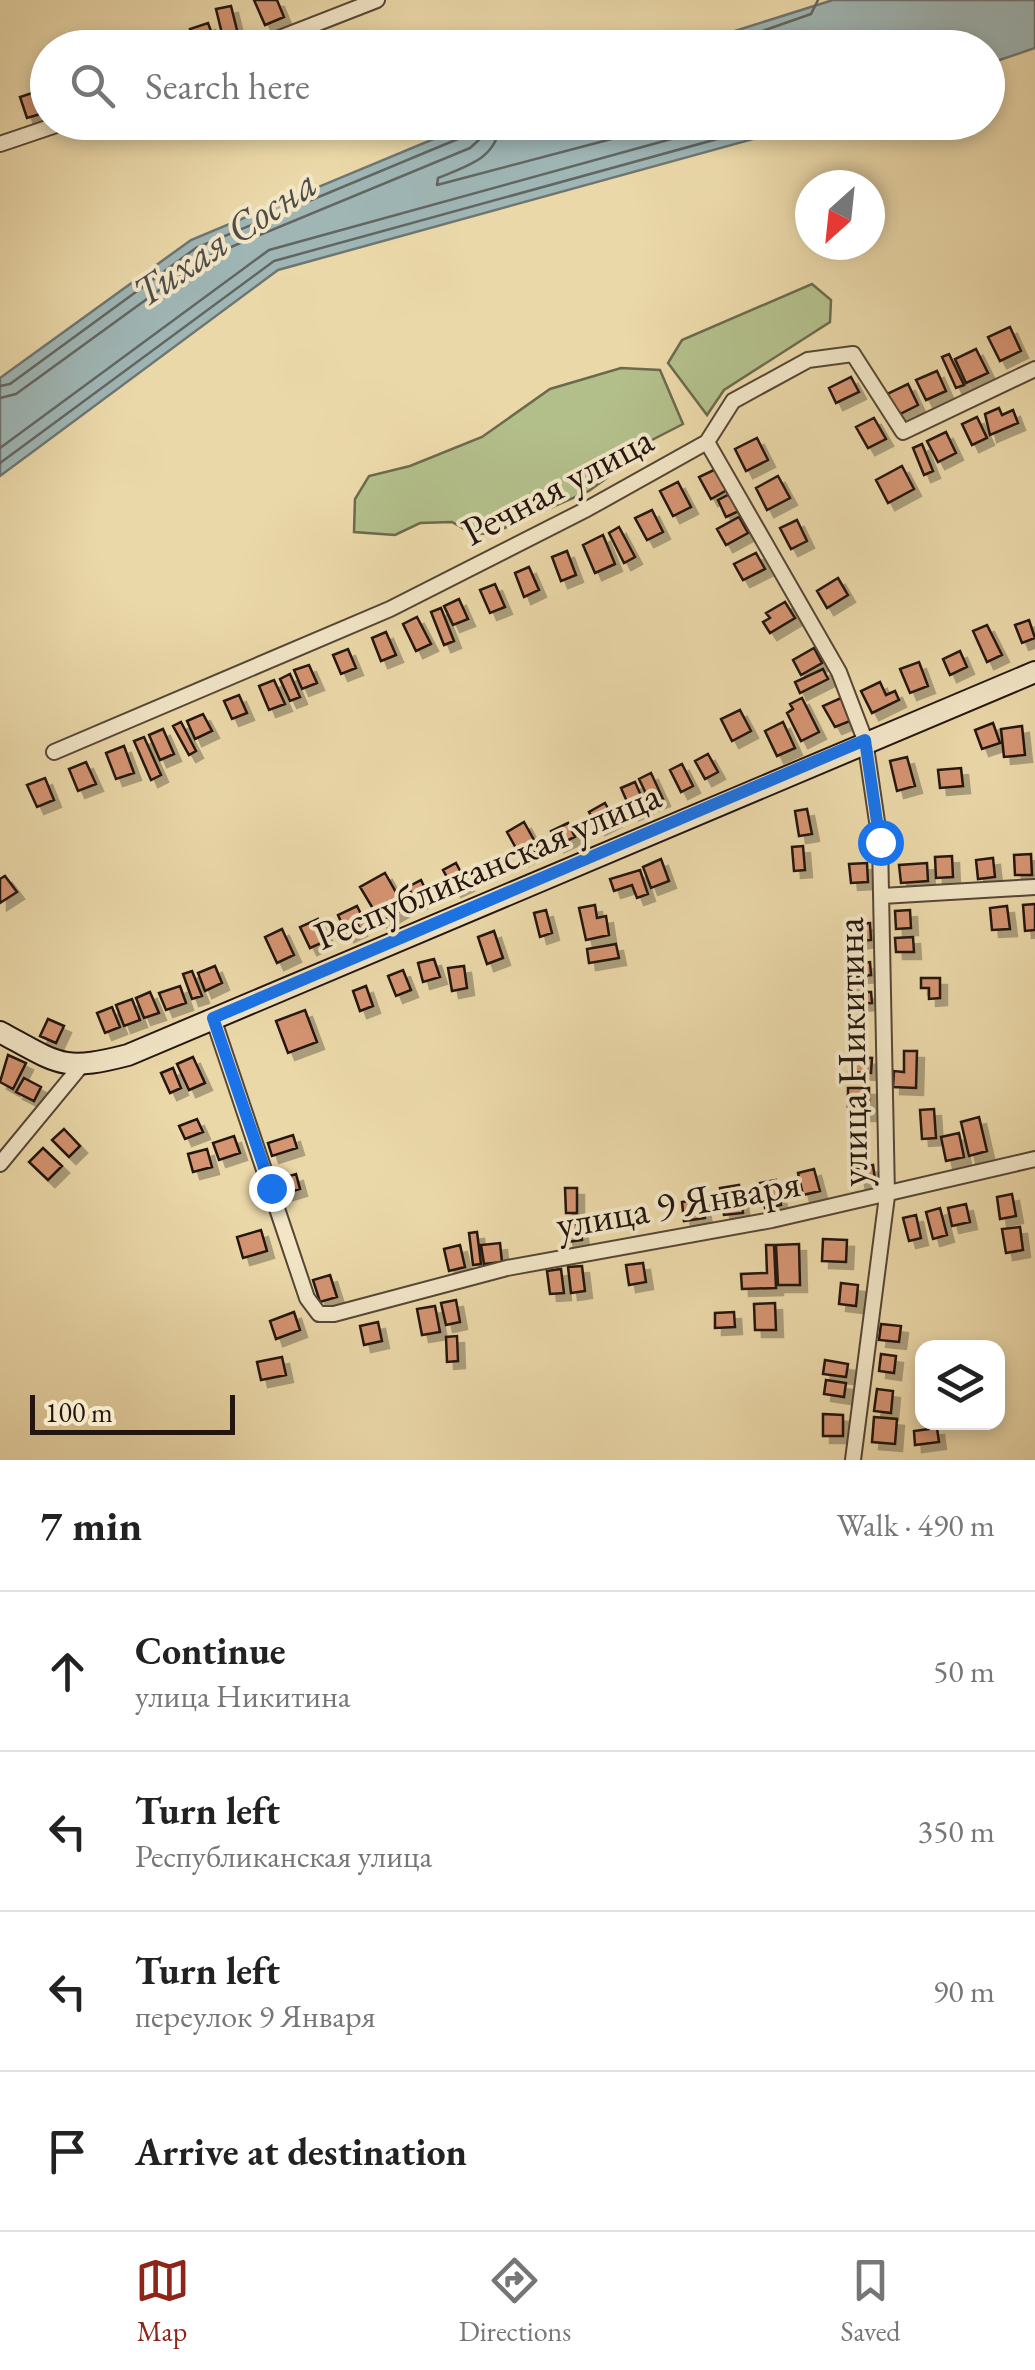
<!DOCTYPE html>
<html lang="en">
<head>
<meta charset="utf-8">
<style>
	body { margin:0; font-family:"EB Garamond",serif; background:#f2f2f2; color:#222 }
	.controls { position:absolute; right:30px; bottom:30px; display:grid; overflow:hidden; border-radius:20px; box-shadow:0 5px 15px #0003 }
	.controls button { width:90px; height:90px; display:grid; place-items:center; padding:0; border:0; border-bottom:2px solid #e0e0e0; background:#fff; color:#222; font:50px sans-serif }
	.compass { position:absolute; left:795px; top:170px; width:90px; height:90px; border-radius:50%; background:#fff; box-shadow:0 5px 15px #0003; rotate:207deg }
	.scale { position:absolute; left:30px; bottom:25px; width:205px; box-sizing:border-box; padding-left:10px; border:5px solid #24150f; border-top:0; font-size:28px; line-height:35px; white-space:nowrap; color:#24150f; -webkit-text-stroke:8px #f2e6c7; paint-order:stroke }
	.stop { position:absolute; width:30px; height:30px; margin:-22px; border:8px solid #1a73e8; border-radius:50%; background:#fff }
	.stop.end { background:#1a73e8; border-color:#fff; box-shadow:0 2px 10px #0008 }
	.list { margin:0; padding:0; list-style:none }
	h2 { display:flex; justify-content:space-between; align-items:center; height:130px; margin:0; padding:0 40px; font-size:42px }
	h2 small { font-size:32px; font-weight:400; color:#767676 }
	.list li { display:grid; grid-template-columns:65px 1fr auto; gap:30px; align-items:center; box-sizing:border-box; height:160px; padding:0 40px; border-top:2px solid #e0e0e0 }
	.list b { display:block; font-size:38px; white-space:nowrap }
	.list p { margin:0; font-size:32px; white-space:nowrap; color:#767676 }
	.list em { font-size:32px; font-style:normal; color:#767676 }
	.icon { flex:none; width:55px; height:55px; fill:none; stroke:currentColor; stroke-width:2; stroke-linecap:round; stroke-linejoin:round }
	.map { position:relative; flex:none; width:1035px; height:1460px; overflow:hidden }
	.search { position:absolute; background:#fff; box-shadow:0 5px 15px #0003; left:30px; right:30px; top:30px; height:110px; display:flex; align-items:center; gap:25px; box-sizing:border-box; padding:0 35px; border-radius:55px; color:#767676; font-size:38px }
	.sheet { height:770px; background:#fff }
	nav { display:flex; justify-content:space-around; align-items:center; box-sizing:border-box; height:140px; border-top:2px solid #e0e0e0; background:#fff; font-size:28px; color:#767676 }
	nav a { display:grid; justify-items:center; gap:5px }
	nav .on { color:#8f2418 }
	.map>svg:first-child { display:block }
</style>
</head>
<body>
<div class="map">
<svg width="1035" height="1460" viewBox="0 0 1035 1460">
	<defs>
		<filter id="shadow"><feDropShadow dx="7" dy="7" stdDeviation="0" flood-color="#0004"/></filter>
	</defs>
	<rect width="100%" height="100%" fill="#ebd8a9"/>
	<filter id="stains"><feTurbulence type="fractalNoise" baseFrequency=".002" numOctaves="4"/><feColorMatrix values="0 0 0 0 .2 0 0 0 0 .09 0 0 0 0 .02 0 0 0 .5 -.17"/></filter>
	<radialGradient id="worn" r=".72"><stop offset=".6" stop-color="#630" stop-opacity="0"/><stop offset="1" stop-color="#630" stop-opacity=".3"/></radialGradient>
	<path fill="#b3bf8b" stroke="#6c6a4d" stroke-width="2.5" d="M812 284 831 300 830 322 724 390 707 415 668 363 682 340Z
		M621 368 660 370 683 424 613 460 608 477 589 491 491 534 471 533 452 522 420 523 395 535 354 532 355 499 369 476 410 466 482 437 550 389Z"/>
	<path fill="#9fb6b5" stroke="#6e7673" stroke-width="2.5" d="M833 0H1035V48L988 64V48L684 47Z
		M472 123H811L278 270 0 476V378L191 240Z"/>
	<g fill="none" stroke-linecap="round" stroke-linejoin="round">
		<path stroke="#626662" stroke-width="2.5" d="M714 48 811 14 818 0
			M500 122C498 159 466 166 438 178L437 185 676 122
			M0 386 10 384 196 248 465 136 472 122
			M0 398 16 394 202 259 470 148 481 138 485 122
			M0 448 269 250 733 122
			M0 463 274 261 779 122"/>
	</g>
	<path fill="#d59472" stroke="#24150f" stroke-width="2.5" filter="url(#shadow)" d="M254 0H277L284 17 265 25Z
		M231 6 239 38 224 42 216 9Z
		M208 23 216 45 196 48 190 29Z
		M182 33 187 48H158L156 42Z
		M44 89 48 101 42 106 44 113 27 118 20 97Z
		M1010 327 1021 351 1000 361 988 337Z
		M976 349 988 373 966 383 955 359Z
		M949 354 964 385 956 388 942 357Z
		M937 371 946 391 926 400 916 380Z
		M851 377 859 392 836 403 829 388Z
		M908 384 918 405 898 415 887 394Z
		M999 408 1002 415 1013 410 1018 423 990 435 985 414Z
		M977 417 987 438 972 445 962 424Z
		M874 418 886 439 868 448 856 427Z
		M946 432 956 453 938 462 927 441Z
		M757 438 768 460 746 471 735 449Z
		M922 444 933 471 924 475 913 448Z
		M902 466 914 489 888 503 876 480Z
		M716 469 727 490 711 499 699 477Z
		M778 476 790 498 767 510 756 488Z
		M678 482 691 507 673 516 660 491Z
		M730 494 739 511 726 517 718 500Z
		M652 510 663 532 647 540 635 518Z
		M739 517 748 533 726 545 717 529Z
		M797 520 807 541 791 549 780 528Z
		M619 527 635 557 624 563 609 533Z
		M603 535 615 564 595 573 583 545Z
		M567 551 576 575 561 581 552 557Z
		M756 553 765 569 743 580 734 564Z
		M529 567 539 590 524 597 515 573Z
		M838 578 848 595 827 608 817 591Z
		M495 584 505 607 490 613 480 590Z
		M459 599 468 619 453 625 444 606Z
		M785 602 795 618 770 633 763 622 770 618 766 613Z
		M441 608 454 641 444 645 431 612Z
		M417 617 431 644 416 651 403 624Z
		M1029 620 1035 638 1022 643 1015 625Z
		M987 625 1002 655 987 662 973 631Z
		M386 632 396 655 381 661 372 638Z
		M814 648 822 663 801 675 793 660Z
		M348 649 356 668 341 674 333 655Z
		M960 651 967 667 950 675 943 659Z
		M919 662 928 686 910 693 900 669Z
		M309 665 317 683 302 689 294 670Z
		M823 669 828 679 800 693 795 682Z
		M290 674 300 697 290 701 280 679Z
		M274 680 285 704 269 710 259 686Z
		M880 682 886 695 895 691 899 700 872 713 861 691Z
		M239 695 247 713 232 719 224 701Z
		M802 698 819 732 801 741 787 713 793 709 790 704Z
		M841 698 850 721 835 727 823 706Z
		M740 710 751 731 732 741 721 719Z
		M203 714 212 731 195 739 187 721Z
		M181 722 196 751 189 755 173 726Z
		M783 722 795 748 777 756 765 731Z
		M993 723 1000 743 982 749 975 730Z
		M1022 726 1025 755 1004 757 1001 729Z
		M163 729 174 754 160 760 149 735Z
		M144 737 161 775 151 780 134 741Z
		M124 746 134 773 116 779 106 753Z
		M708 754 718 772 705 779 695 761Z
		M907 757 915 786 897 791 890 761Z
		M86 762 96 784 78 791 69 769Z
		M682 764 693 786 681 792 670 770Z
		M961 768 963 786 940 788 938 770Z
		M651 773 663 799 651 804 639 779Z
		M45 778 54 800 37 807 27 785Z
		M635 782 646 807 632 813 621 788Z
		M605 803 614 820 598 828 589 812Z
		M807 809 812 834 799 836 795 811Z
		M524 822 539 849 522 859 507 832Z
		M568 823 575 837 557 845 551 831Z
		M803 846 805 870 794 871 792 847Z
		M1031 854 1032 875H1015L1014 855Z
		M952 856 953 877 936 878 935 857Z
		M993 858 995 877 978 879 976 860Z
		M661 859 669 881 651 888 643 867Z
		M456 863 467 884 454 890 443 870Z
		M867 863 868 882 851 883 849 864Z
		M927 863 928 881 901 883 899 865Z
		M640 870 648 894 637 898 632 885 614 891 610 879Z
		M385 873 405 908 381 922 360 887Z
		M5 876 17 892 0 903V879Z
		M421 880 429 897 417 903 408 887Z
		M1035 904V930L1025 931 1023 905Z
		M595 905 597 918 606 916 609 935 586 940 579 908Z
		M357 906 364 920 357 923 360 929 347 935 338 915Z
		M1007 906 1010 929 992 930 990 908Z
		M546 910 552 933 540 937 534 913Z
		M910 910 911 928 896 929 895 911Z
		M318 919 328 940 310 948 300 927Z
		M870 923 871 940 854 942 852 924Z
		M282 929 294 955 277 963 265 937Z
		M494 931 503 958 487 964 478 937Z
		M913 937 914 952H896L895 938Z
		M616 944 619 958 589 963 587 949Z
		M434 959 440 977 423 982 418 963Z
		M870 962 871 975 849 977 848 964Z
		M215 966 222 983 205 991 198 973Z
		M464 966 467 988 452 991 448 968Z
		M403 970 411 990 396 996 388 976Z
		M192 971 202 996 192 999 183 974Z
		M921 978H940V998L929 999V988H921Z
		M864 985V992H871L872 1003 856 1004 851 986Z
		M180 986 186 1003 166 1010 159 993Z
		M366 986 373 1006 360 1011 353 991Z
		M150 992 159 1013 144 1018 136 998Z
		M132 999 140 1020 124 1026 116 1005Z
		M112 1007 120 1027 105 1033 97 1013Z
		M305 1010 317 1042 288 1053 276 1021Z
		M48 1019 64 1026 56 1043 40 1036Z
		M904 1051H917L916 1088 893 1087 894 1071 904 1072Z
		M8 1055 26 1063 13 1089 0 1082Z
		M193 1057 205 1083 189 1090 177 1064Z
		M850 1057 872 1058 871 1073 849 1072Z
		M173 1068 181 1088 170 1093 161 1073Z
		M24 1078 41 1087 34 1101 16 1092Z
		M848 1088H869V1114H848Z
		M934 1109 936 1138 922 1139 920 1110Z
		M979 1117 987 1151 969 1156 961 1122Z
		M197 1119 203 1132 185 1139 179 1126Z
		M64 1129 80 1146 69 1157 52 1140Z
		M959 1133 964 1157 946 1161 941 1137Z
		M293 1135 297 1148 272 1156 268 1143Z
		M234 1136 240 1153 219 1160 213 1143Z
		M43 1148 62 1166 48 1180 29 1162Z
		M207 1149 212 1167 193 1172 188 1154Z
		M873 1165 875 1180 859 1183 856 1168Z
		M814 1169 820 1191 803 1195 798 1173Z
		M296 1174 300 1189 283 1194 279 1179Z
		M776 1180 781 1205 765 1208 760 1183Z
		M739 1185 743 1213 724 1215 720 1188Z
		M565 1188H577V1213H566Z
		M1012 1194 1016 1216 1000 1219 997 1197Z
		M702 1199 705 1218 684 1221 682 1202Z
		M966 1204 970 1222 952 1226 948 1208Z
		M940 1208 947 1235 933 1239 926 1212Z
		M916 1215 921 1238 909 1241 903 1218Z
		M580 1224 582 1240 567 1242 565 1225Z
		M1020 1227 1023 1250 1006 1253 1002 1229Z
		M261 1230 267 1251 243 1258 237 1237Z
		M477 1232 481 1264 473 1265 469 1233Z
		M823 1239 847 1240 846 1262 822 1261Z
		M500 1243 502 1262 484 1264 481 1245Z
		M799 1244 800 1285H778L776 1245Z
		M460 1245 465 1267 449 1271 444 1249Z
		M766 1245H774L776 1288 742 1289 741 1274 767 1273Z
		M643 1263 646 1282 629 1285 626 1265Z
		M582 1266 585 1291 571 1293 568 1267Z
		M561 1269 564 1293 550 1294 547 1271Z
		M330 1275 337 1297 320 1302 313 1280Z
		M841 1283 858 1285 856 1306 839 1304Z
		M456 1300 460 1322 446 1325 441 1303Z
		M775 1303 776 1330H755L754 1304Z
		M435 1306 440 1332 422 1335 417 1309Z
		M294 1312 300 1330 276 1339 270 1321Z
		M734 1312 735 1327 715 1328V1313Z
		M378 1322 382 1341 364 1345 360 1326Z
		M881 1324 901 1326 899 1342 879 1340Z
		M457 1336 458 1361 447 1362 446 1337Z
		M881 1354 896 1356 894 1373 879 1371Z
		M282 1357 286 1375 261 1380 257 1362Z
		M825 1360 848 1364 846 1377 823 1374Z
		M826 1380 846 1383 844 1397 824 1394Z
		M877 1389 893 1391 891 1413 874 1411Z
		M823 1414 843 1415V1436H823Z
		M874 1417 897 1419 895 1444 872 1442Z
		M937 1428 939 1442 915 1445 914 1431Z"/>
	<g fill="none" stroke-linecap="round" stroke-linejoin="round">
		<defs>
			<path id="street" d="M254 48 377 0
				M0 144 65 122
				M707 442 839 672 865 740 880 842 887 1196 853 1460
				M54 752 390 609 587 509 707 442 733 401 808 360 853 354 903 432 1035 369
				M882 896 1035 887
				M213 1018 307 1298 319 1314H334L507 1268 772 1220 1035 1159
				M0 1164 80 1067"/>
			<path id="secondary" d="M0 1032C59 1064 62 1072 128 1055L1035 672"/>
		</defs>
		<use href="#street" stroke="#564636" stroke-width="18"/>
		<use href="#secondary" stroke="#24150f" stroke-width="24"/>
		<use href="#street" stroke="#f2e6c7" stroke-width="14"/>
		<use href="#secondary" stroke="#f2e6c7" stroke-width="20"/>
	</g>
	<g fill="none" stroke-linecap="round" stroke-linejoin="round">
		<path stroke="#1a73e8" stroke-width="12" d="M271 1188 213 1018 865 740 880 842"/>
	</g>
	<g text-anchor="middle" stroke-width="8" stroke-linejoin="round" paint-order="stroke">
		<g font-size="40" fill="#24150f" stroke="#f2e6c7">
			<text transform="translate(557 485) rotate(-28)" y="14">Речная улица</text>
			<text transform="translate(487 865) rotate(-23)" y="14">Республиканская улица</text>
			<text transform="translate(851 1052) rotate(-91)" y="14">улица Никитина</text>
			<text transform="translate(678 1203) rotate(-10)" y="14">улица 9 Января</text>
		</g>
		<g font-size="42" font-style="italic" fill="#4f4d49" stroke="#f2e6c7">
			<text transform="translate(224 237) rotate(-34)" y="15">Тихая Сосна</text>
		</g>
	</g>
	<rect width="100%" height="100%" filter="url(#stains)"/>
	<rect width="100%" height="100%" fill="url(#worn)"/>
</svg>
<div class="controls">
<button><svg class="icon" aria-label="layers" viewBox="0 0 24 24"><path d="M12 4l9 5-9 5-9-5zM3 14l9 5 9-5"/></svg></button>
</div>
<svg class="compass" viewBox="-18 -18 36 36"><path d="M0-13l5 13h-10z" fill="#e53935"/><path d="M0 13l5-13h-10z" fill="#767676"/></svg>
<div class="scale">100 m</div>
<div class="stop" style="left:880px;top:842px"></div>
<div class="stop end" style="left:271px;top:1188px"></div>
<div class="search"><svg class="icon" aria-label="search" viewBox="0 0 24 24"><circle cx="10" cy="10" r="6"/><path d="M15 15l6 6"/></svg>Search here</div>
</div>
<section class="sheet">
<h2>7 min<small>Walk · 490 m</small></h2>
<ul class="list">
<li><svg class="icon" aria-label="ahead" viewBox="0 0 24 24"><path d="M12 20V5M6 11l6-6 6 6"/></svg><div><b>Continue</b><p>улица Никитина</p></div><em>50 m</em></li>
<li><svg class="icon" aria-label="left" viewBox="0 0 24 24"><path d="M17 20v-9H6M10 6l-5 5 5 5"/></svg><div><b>Turn left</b><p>Республиканская улица</p></div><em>350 m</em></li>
<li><svg class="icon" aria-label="left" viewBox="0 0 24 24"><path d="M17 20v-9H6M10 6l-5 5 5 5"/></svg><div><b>Turn left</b><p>переулок 9 Января</p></div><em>90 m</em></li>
<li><svg class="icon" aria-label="arrive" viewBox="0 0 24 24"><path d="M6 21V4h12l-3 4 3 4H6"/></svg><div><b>Arrive at destination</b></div></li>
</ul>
</section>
<nav>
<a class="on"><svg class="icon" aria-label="map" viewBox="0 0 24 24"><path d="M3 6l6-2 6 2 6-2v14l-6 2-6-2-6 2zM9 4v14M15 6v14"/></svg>Map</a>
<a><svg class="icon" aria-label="directions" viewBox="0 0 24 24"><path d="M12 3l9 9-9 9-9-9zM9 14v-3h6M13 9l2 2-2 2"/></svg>Directions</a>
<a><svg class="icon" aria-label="saved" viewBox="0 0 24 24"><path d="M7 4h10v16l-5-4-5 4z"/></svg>Saved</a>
</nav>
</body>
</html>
